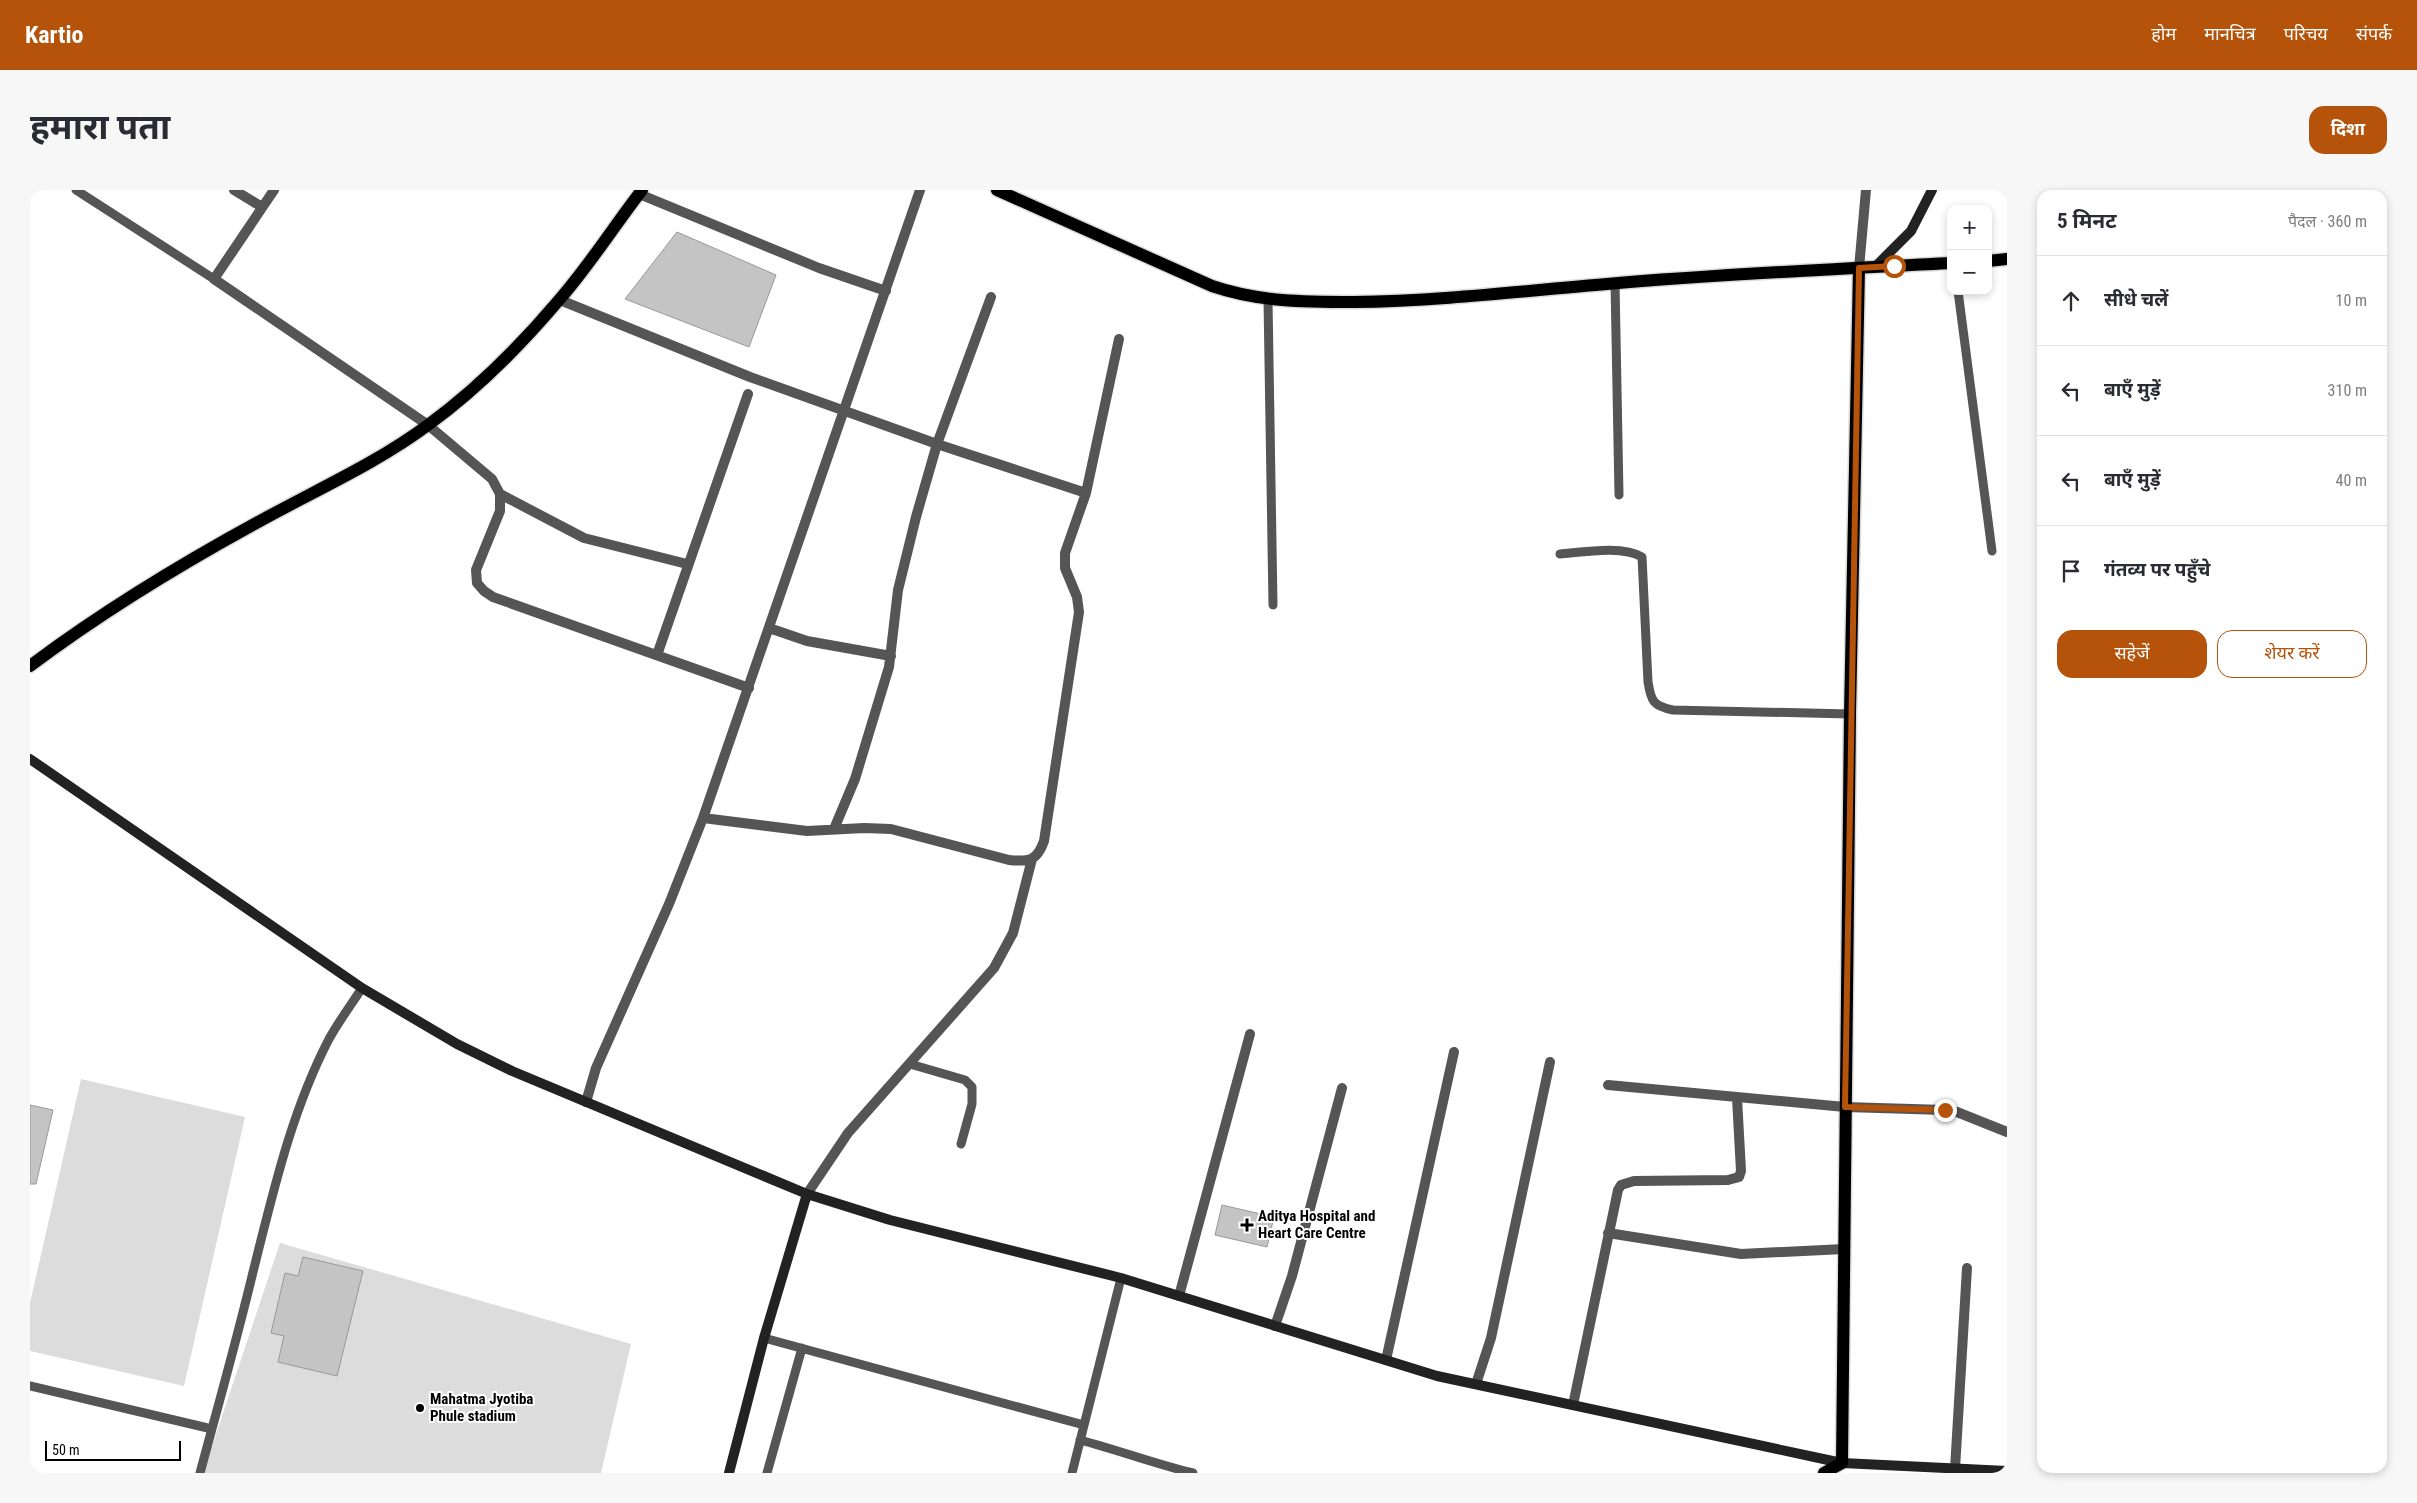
<!DOCTYPE html>
<html lang="hi">
<head>
<meta charset="utf-8">
<style>
	body { margin:0; font-family:"Roboto Condensed","Noto Sans Devanagari",sans-serif; background:#f7f7f7; color:#2b2b33 }
	.controls { position:absolute; right:15px; top:15px; display:grid; overflow:hidden; border-radius:10px; box-shadow:0 2px 8px #0003 }
	.controls button { width:45px; height:45px; display:grid; place-items:center; padding:0; border:0; border-bottom:1px solid #e1e1e2; background:#fff; color:#2b2b33; font:25px sans-serif }
	.scale { position:absolute; left:15px; bottom:12px; width:136px; box-sizing:border-box; padding-left:5px; border:2px solid #000; border-top:0; font-size:14px; line-height:18px; white-space:nowrap; color:#000; -webkit-text-stroke:4px #fff; paint-order:stroke }
	.stop { position:absolute; width:15px; height:15px; margin:-11px; border:4px solid #b45309; border-radius:50%; background:#fff }
	.stop.end { background:#b45309; border-color:#fff; box-shadow:0 1px 5px #0008 }
	.list { margin:0; padding:0; list-style:none }
	h2 { display:flex; justify-content:space-between; align-items:center; height:65px; margin:0; padding:0 20px; font-size:21px }
	h2 small { font-size:16px; font-weight:400; color:#7c7c81 }
	.list li { display:grid; grid-template-columns:32px 1fr auto; gap:15px; align-items:center; box-sizing:border-box; height:90px; padding:0 20px; border-top:1px solid #e1e1e2 }
	.list b { display:block; font-size:19px; white-space:nowrap }
	.list em { font-size:16px; font-style:normal; color:#7c7c81 }
	.actions { display:flex; gap:10px; padding:15px 20px }
	.actions a { flex:1; padding:11px 0; border:1px solid #b45309; border-radius:15px; text-align:center; font-size:18px; color:#b45309 }
	.actions .main { background:#b45309; color:#fff }
	.icon { flex:none; width:28px; height:28px; fill:none; stroke:currentColor; stroke-width:2; stroke-linecap:round; stroke-linejoin:round }
	.map { position:relative; flex:none; width:1977px; height:1283px; overflow:hidden; border-radius:15px }
	header { display:flex; align-items:center; gap:30px; box-sizing:border-box; height:70px; padding:0 25px; background:#b45309; color:#fff }
	header strong { font-size:24px }
	nav { display:flex; gap:28px; margin-inline-start:auto; font-size:18px }
	.intro { display:flex; align-items:center; justify-content:space-between; box-sizing:border-box; height:120px; padding:0 30px }
	h1 { margin:0; font-size:35px }
	.button { padding:12px 22px; border-radius:15px; background:#b45309; color:#fff; font-size:18px; font-weight:700 }
	main { display:flex; gap:30px; padding:0 30px }
	aside { flex:1; background:#fff; border-radius:15px; box-shadow:0 2px 8px #0003 }
	.map>svg:first-child { display:block }
</style>
</head>
<body>
<header>
<strong>Kartio</strong>
<nav><a>होम</a><a>मानचित्र</a><a>परिचय</a><a>संपर्क</a></nav>
</header>
<div class="intro"><h1>हमारा पता</h1><a class="button">दिशा</a></div>
<main>
<div class="map">
<svg width="1977" height="1283" viewBox="0 0 1977 1283">
	<rect width="100%" height="100%" fill="#fff"/>
	<path fill="#dcdcdc" d="M51 889 215 927 154 1196 0 1161V1113Z
		M250 1053 601 1154 571 1283H173Z"/>
	<path fill="#c4c4c4" stroke="#999" d="M647 42 746 85 719 157 595 109Z
		M0 915 23 920 6 994H0Z
		M1192 1015 1244 1027 1237 1057 1185 1045Z
		M273 1067 333 1081 307 1186 248 1172 254 1146 241 1143 255 1083 268 1086Z"/>
	<g fill="none" stroke-linecap="round" stroke-linejoin="round">
		<defs>
			<path id="primary" d="M967 0 1182 96C1229 112 1275 112 1324 112 1408 111 1493 101 1577 94 1691 84 1806 79 1921 73
				M1958 71 1977 69
				M0 476C72 422 151 374 230 331 286 300 347 273 398 235 446 200 491 155 529 110 559 76 584 36 612 0
				M1794 1283 1812 1273 1820 524 1829 78"/>
		</defs>
		<use href="#primary" stroke="#dbdbdb" stroke-width="15"/>
		<path stroke="#555" stroke-width="9" d="M46 0 184 89
			M1585 93 1589 305
			M1928 101 1962 361
			M1238 110 1243 415
			M1530 364C1553 362 1593 355 1612 367L1618 492C1621 511 1623 516 1643 520L1820 524
			M880 874 935 890 942 897V914L931 954
			M734 1148 1054 1235
			M0 1196 182 1239
			M1050 1250C1088 1260 1125 1274 1163 1283
			M170 1283C188 1216 207 1149 223 1082 243 1003 261 922 299 849 309 831 321 815 332 798
			M737 1283 772 1158
			M1042 1283 1091 1088"/>
		<path stroke="#555" stroke-width="10" d="M204 0 232 17
			M244 0 184 89 398 235 462 289 470 304V321L446 380 447 393 454 401 463 407 719 498
			M609 4 789 78 856 101
			M1829 78 1836 0
			M530 110 720 187 907 254 1056 303
			M470 304 554 348 657 374
			M739 438 777 451 861 466
			M627 465 718 204
			M673 628 777 641 834 638 861 639 979 670C999 672 1007 671 1014 651L1049 422 1047 407 1035 378V363L1056 303 1089 149
			M804 639 825 589 859 477 868 400 886 327 907 254 961 107
			M1578 895 1815 917 1915 920 1927 922 1977 942
			M556 912 566 878 639 714 673 628 890 0
			M777 1004 818 943 964 778 983 743 1002 669
			M1578 1043 1711 1064 1814 1059
			M1149 1106 1220 844
			M1245 1136 1262 1086 1312 898
			M1356 1170 1424 862
			M1446 1194 1461 1148 1520 872
			M1543 1215 1588 1000 1591 995 1604 991 1698 990 1709 987 1711 981 1707 908
			M1925 1279 1937 1078"/>
		<path stroke="#222" stroke-width="10" d="M1845 77 1881 41 1902 0
			M0 569 332 798 427 854 482 881 777 1004 860 1030 1091 1088 1407 1186 1812 1273 1977 1281
			M699 1283 734 1148 777 1004"/>
		<use href="#primary" stroke="#000" stroke-width="12"/>
	</g>
	<g fill="none" stroke-linecap="round" stroke-linejoin="round">
		<path stroke="#b45309" stroke-width="6" d="M1864 76 1829 78 1815 917 1915 920"/>
	</g>
	<g fill="#000" stroke="#fff" stroke-width="2">
		<path d="M1214.5 1027.5h5v5h5v5h-5v5h-5v-5h-5v-5h5z"/>
		<circle cx="390" cy="1218" r="5"/>
	</g>
	<g text-anchor="middle" stroke-width="4" stroke-linejoin="round" paint-order="stroke">
		<g font-size="15" font-weight="bold" fill="#000" stroke="#fff" text-anchor="start">
			<text x="1228" y="1031">Aditya Hospital and<tspan x="1228" dy="17">Heart Care Centre</tspan></text>
			<text x="400" y="1214">Mahatma Jyotiba<tspan x="400" dy="17">Phule stadium</tspan></text>
		</g>
	</g>
</svg>
<div class="controls">
<button>+</button>
<button>−</button>
</div>
<div class="scale">50 m</div>
<div class="stop" style="left:1864px;top:76px"></div>
<div class="stop end" style="left:1915px;top:920px"></div>
</div>
<aside>
<h2>5 मिनट<small>पैदल · 360 m</small></h2>
<ul class="list">
<li><svg class="icon" aria-label="ahead" viewBox="0 0 24 24"><path d="M12 20V5M6 11l6-6 6 6"/></svg><div><b>सीधे चलें</b></div><em>10 m</em></li>
<li><svg class="icon" aria-label="left" viewBox="0 0 24 24"><path d="M17 20v-9H6M10 6l-5 5 5 5"/></svg><div><b>बाएँ मुड़ें</b></div><em>310 m</em></li>
<li><svg class="icon" aria-label="left" viewBox="0 0 24 24"><path d="M17 20v-9H6M10 6l-5 5 5 5"/></svg><div><b>बाएँ मुड़ें</b></div><em>40 m</em></li>
<li><svg class="icon" aria-label="arrive" viewBox="0 0 24 24"><path d="M6 21V4h12l-3 4 3 4H6"/></svg><div><b>गंतव्य पर पहुँचे</b></div></li>
</ul>
<div class="actions"><a class="main">सहेजें</a><a>शेयर करें</a></div>
</aside>
</main>
</body>
</html>
